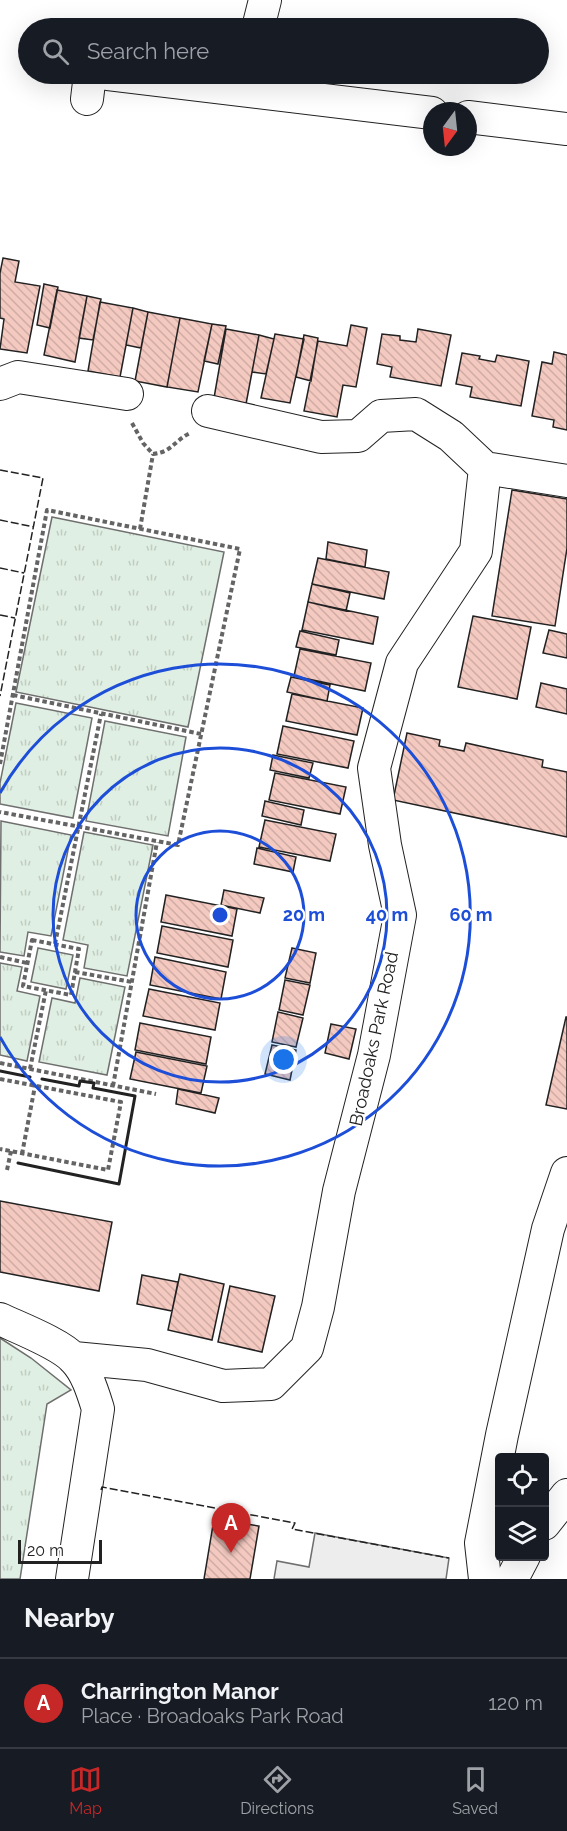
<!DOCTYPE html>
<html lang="en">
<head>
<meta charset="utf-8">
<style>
	body { margin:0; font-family:Raleway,sans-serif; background:#242831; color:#f1f3f6 }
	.controls { position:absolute; right:18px; bottom:18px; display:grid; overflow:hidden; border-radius:6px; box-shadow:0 6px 24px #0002 }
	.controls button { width:54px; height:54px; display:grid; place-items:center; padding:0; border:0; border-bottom:2px solid #363941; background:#171b24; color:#f1f3f6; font:30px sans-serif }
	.compass { position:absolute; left:423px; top:102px; width:54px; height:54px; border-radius:50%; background:#171b24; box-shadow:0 6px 24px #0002; rotate:195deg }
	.scale { position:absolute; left:18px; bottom:15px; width:84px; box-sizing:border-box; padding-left:6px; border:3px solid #222; border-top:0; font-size:16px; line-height:21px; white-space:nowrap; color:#222; -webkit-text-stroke:4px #fff; paint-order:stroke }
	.you { position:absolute; left:284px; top:1060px; width:21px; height:21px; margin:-15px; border:4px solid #fff; border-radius:50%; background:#1a73e8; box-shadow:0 0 0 9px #1a73e833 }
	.badge { display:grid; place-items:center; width:39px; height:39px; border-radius:50%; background:#c62828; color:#fff; font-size:20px; font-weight:700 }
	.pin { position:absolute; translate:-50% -50px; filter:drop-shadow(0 2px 3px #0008) }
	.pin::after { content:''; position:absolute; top:32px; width:21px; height:18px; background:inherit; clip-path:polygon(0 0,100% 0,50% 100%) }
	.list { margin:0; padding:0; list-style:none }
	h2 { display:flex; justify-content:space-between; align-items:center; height:78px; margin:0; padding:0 24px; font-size:26px }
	h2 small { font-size:20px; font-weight:400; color:#9ea1a6 }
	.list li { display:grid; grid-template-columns:39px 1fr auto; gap:18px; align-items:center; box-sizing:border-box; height:90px; padding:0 24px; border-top:2px solid #363941 }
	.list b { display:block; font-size:22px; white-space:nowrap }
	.list p { margin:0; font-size:20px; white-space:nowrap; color:#9ea1a6 }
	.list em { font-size:20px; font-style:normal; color:#9ea1a6 }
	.icon { flex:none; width:33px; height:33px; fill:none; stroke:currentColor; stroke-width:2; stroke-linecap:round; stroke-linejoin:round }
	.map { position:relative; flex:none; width:567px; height:1579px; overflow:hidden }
	.search { position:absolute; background:#171b24; box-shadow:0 6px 24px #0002; left:18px; right:18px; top:18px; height:66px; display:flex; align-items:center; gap:15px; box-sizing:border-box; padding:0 21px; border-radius:33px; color:#9ea1a6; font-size:22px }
	.sheet { height:168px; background:#171b24 }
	nav { display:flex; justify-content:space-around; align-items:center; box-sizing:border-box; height:84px; border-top:2px solid #363941; background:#171b24; font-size:16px; color:#9ea1a6 }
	nav a { display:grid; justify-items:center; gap:3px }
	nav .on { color:#c62828 }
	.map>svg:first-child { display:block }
</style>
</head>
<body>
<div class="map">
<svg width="567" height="1579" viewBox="0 0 567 1579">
	<defs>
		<pattern id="grass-tufts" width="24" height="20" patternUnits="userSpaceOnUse" patternTransform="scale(1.5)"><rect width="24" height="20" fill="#e0efe3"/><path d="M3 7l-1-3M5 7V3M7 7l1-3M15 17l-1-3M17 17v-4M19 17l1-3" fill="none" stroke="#c0cdc2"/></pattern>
		<pattern id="building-back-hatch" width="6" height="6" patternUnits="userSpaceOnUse" patternTransform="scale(1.5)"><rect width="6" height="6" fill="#f3c9c0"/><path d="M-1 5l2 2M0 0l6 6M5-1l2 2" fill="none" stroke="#d0aca5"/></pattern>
	</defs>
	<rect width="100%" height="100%" fill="#fff"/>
	<path fill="url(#grass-tufts)" stroke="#6f6f6f" stroke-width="1.5" d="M52 517 224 552 188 727 16 692Z
		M16 703 92 718 73 818 0 804V783Z
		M105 721 186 737 168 836 86 821Z
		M1 821 71 835 51 936 28 932 24 956 0 952Z
		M84 832 153 845 127 976 84 968 88 945 63 940Z
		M38 948 73 955 66 989 31 982Z
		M0 963 22 967 17 991 40 996 27 1061 0 1055Z
		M80 978 125 987 107 1075 39 1062 52 998 75 1003Z
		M0 1338 31 1358 71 1390 47 1404 20 1579H0Z"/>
	<path fill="#ededed" stroke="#6f6f6f" stroke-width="1.5" d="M315 1533 449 1558 446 1579H274L277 1561 309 1567Z"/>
	<path fill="url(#building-back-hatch)" stroke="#222" stroke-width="1.5" d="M3 258 19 261 15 282 40 286 27 353 0 349 4 319 0 318V273Z
		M44 284 58 287 50 328 37 325Z
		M57 290 87 296 75 362 44 355Z
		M87 296 101 299 93 340 79 338Z
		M100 302 133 308 120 377 88 371Z
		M133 308 148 312 141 348 126 345Z
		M148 312 180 318 167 387 135 381Z
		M180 318 212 324 198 392 167 387Z
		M212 324 226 326 218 364 204 361Z
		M351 325 367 328 356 387 343 385 337 417 304 411 318 341 347 346Z
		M226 329 259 335 246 404 214 398Z
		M418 329 451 335 441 386 390 377 392 367 377 364 382 334 400 336V340L416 342Z
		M275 334 304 339 290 403 261 398Z
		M259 335 274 339 266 374 252 372Z
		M304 335 318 338 311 381 296 377Z
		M554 352 567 355V430L553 427 554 420 532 416 542 362 552 364Z
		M462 353 480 356 479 359 495 362 497 355 529 361 521 406 470 397 472 387 456 384Z
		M512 490 567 499V548L555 626 492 616Z
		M328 542 367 550 365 567 326 559Z
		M318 558 389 572 384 599 312 584Z
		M312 584 350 593 346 611 308 602Z
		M308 602 378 617 373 644 302 630Z
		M473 616 531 627 517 699 458 687Z
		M549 630 567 634V658L543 653Z
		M300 631 339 640 336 655 296 647Z
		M300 649 371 663 365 691 294 676Z
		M291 677 330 685 327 701 287 692Z
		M541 683 567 689V714L536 707Z
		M292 694 363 708 357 735 286 721Z
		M283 726 354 741 348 768 277 754Z
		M407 733 440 740 439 746 464 751 466 743 543 760 542 767 567 772V837L393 800Z
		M273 755 313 763 309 778 270 770Z
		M275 773 346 787 340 814 269 800Z
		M265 801 304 810 301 825 262 816Z
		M265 820 336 834 330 861 259 847Z
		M257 848 296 857 293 872 254 864Z
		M224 890 264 898 260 913 221 905Z
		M166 895 237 909 232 936 161 922Z
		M162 926 233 940 228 967 157 953Z
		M292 948 316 953 310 983 285 978Z
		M155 957 226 972 221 999 150 985Z
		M285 980 310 985 303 1015 279 1010Z
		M149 989 220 1003 215 1030 143 1016Z
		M278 1012 303 1018 296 1047 272 1042Z
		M566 1017H567V1109L546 1105Z
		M140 1023 211 1037 206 1064 135 1050Z
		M331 1024 356 1029 349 1059 325 1053Z
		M272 1045 296 1050 290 1080 265 1074Z
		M136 1052 207 1066 201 1093 130 1079Z
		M178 1089 219 1098 215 1113 176 1104Z
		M0 1201 112 1222 99 1291 0 1272Z
		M180 1274 224 1284 212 1340 168 1330Z
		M142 1275 178 1282 172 1311 137 1304Z
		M230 1286 275 1296 262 1352 218 1342Z
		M214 1519 259 1526 250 1579H204Z"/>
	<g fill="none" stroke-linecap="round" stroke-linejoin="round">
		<defs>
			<path id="minor" d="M258 28 265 0
				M108 74 432 113
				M87 99 90 74
				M468 117 567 129
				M0 384 18 377 127 394
				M208 411 321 437 358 436 381 416 416 414 451 436 485 468
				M0 1319C19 1328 61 1344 74 1359 87 1372 93 1393 98 1409L72 1579
				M74 1358 147 1365 223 1386 271 1384 307 1348 318 1307 339 1191 374 1055 400 915 385 845 374 768 402 663 476 551 485 468 567 481
				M544 1524 567 1495
				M485 1579 481 1543 502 1435 548 1229 567 1173
				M512 1579 524 1556"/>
		</defs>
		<use href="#minor" stroke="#222" stroke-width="34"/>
		<path stroke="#646464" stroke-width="4" stroke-dasharray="4.5 3" stroke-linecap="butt" d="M132 423 143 443 153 454C172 452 174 441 190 433
			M140 529 153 454
			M13 695 201 734
			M0 764 47 510 240 549 178 845 0 812
			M32 940 79 949 71 995 23 986Z
			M55 944 101 714
			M0 957 27 963
			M75 972 132 982
			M0 1063 156 1094
			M30 1069 46 990
			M0 1079 121 1102 108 1170 0 1149
			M113 1086 157 842
			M22 1154 35 1086
			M7 1170 11 1151"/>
		<use href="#minor" stroke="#fff" stroke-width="32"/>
		<path stroke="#222" stroke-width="1.5" stroke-dasharray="8 3" stroke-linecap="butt" d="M0 470 43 478 0 696
			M0 520 34 527
			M0 568 24 573
			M0 615 15 618
			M101 1490 102 1487 295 1523 292 1529 449 1558"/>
		<path stroke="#222" stroke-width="3" d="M0 1071 30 1077
			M18 1163 119 1184 135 1096 93 1088 94 1083 80 1081 79 1086 42 1079"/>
	</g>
	<g fill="none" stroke="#1d4ed8" stroke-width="3">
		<circle cx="220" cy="915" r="84"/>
		<circle cx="220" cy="915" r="167"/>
		<path d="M0 793A251 251 0 1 1 0 1037"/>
	</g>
	<g text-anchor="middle" stroke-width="4.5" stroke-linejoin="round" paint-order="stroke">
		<g font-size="18" fill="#222" stroke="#fff">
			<text transform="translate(374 1039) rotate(-78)" y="6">Broadoaks Park Road</text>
		</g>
	</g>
	<circle cx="220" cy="915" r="9" fill="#1d4ed8" stroke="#fff" stroke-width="3"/>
	<g font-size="18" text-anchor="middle" font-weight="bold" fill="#1d4ed8" stroke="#fff" stroke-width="4.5" stroke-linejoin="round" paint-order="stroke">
		<text x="304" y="921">20 m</text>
		<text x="387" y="921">40 m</text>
		<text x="471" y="921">60 m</text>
	</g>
</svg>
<div class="controls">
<button><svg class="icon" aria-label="locate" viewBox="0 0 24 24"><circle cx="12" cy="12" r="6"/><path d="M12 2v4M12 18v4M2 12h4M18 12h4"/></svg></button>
<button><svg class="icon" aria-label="layers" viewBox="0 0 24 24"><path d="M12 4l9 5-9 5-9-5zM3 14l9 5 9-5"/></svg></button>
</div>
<svg class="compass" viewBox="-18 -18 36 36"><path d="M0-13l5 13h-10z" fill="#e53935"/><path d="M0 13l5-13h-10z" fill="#9ea1a6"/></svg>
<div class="scale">20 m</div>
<div class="you"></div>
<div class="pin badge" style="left:231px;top:1553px">A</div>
<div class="search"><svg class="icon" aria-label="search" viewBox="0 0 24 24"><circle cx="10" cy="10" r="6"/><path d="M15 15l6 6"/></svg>Search here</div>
</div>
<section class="sheet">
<h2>Nearby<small></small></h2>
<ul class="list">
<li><span class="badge">A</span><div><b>Charrington Manor</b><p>Place · Broadoaks Park Road</p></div><em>120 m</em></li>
</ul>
</section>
<nav>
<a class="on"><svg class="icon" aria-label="map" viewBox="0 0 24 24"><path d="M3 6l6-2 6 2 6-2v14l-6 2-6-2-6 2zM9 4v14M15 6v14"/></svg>Map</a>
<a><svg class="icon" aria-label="directions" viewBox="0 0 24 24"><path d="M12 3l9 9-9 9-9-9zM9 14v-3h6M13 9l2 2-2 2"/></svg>Directions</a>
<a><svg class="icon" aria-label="saved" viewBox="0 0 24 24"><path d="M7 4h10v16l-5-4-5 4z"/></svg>Saved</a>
</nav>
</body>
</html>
